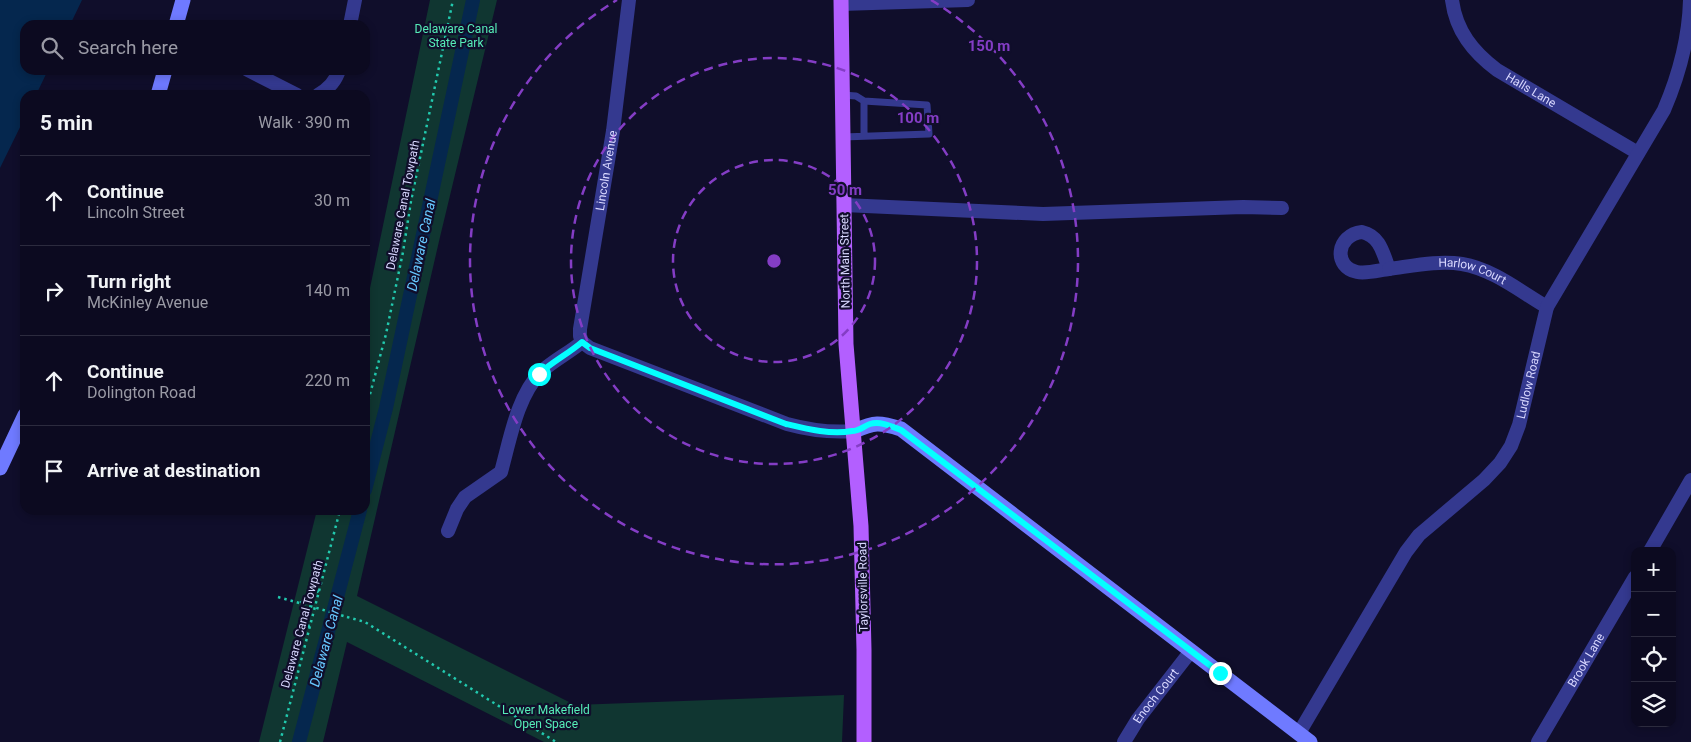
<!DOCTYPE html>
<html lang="en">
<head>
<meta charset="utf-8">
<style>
	body { margin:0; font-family:Roboto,sans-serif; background:#1a182d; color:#f1f3f6 }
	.controls { position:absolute; right:15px; bottom:15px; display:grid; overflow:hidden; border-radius:10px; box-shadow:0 2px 8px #0003 }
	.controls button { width:45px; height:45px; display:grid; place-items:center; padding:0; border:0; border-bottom:1px solid #2c2b3e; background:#0c0a20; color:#f1f3f6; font:25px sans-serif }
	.stop { position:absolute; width:15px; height:15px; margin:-11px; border:4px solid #04ffff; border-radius:50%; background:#fff }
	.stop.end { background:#04ffff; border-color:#fff; box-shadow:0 1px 5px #0008 }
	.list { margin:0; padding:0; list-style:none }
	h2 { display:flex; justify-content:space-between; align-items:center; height:65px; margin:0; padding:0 20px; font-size:21px }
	h2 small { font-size:16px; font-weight:400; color:#9a9aa5 }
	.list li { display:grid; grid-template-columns:32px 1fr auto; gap:15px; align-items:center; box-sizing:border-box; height:90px; padding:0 20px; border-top:1px solid #2c2b3e }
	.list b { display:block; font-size:19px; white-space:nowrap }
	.list p { margin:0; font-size:16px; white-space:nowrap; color:#9a9aa5 }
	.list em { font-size:16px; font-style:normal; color:#9a9aa5 }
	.icon { flex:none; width:28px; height:28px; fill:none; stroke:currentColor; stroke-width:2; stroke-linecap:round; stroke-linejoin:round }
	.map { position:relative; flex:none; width:1691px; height:742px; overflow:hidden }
	.search { position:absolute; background:#0c0a20; box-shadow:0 2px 8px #0003; left:20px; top:20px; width:350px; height:55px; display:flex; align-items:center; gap:12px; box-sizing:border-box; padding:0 18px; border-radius:15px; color:#9a9aa5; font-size:19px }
	.panel { position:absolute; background:#0c0a20; box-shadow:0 2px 8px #0003; left:20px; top:90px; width:350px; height:425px; border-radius:15px }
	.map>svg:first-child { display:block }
</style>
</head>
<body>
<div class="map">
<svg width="1691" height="742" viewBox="0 0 1691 742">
	<rect width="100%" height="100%" fill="#100e2b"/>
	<path fill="#103631" d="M430 0H497L440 237 357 596 575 705 844 695 842 742H544L347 642 323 742H259L317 510H365V312Z"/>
	<path fill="#05274e" d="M0 0H82L70 25H25V70H48L36 95H25V117L0 168Z"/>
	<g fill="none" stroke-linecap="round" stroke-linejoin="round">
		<path stroke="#05274e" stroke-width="14" d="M365 490 386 408 473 0
			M299 742 360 510"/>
		<path stroke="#22c9ae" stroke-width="2.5" stroke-dasharray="2.5 4" stroke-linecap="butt" d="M365 413 386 334 403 252 411 201 453 0
			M278 597 310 606
			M347 617 365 622 556 742
			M309 627 300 603 320 590
			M280 742 340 510"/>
		<path stroke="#34398f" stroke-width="7" d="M843 95 856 96 864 101 927 105 929 134 843 137
			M864 101V136"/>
		<g stroke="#34398f" stroke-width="14">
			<path id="s1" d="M1452 0C1456 31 1473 52 1497 70L1638 153"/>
			<path d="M841 4 968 0"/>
			<path d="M350 25 355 0"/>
			<path d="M248 70 297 95"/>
			<path d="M318 95C328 89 336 81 339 70"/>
			<path d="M844 205 1043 214 1243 207 1282 208"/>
			<path d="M1362 232C1380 236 1383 253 1389 269 1380 270 1367 274 1357 272 1333 267 1336 235 1362 232Z"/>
			<path id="s2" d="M1389 269C1412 266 1439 260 1462 264 1493 269 1521 292 1547 307"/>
			<path id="s3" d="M582 342 580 336V329L613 131 629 0"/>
			<path d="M582 342 590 348 787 424C809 430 831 433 854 431"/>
			<path d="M448 531 457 509 465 497 501 472C510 440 517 396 541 372 554 360 569 353 582 342"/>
			<path d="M1650 551 1691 480"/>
			<path id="s4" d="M1299 733 1406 552 1419 535 1484 480 1500 463 1511 446 1519 425 1547 307 1664 110C1679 75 1689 38 1690 0"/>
			<path id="s5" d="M1124 742 1138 719 1191 651"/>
			<path id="s6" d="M1538 742 1635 577"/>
		</g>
		<path stroke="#6f7aff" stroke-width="15" d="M176 25 183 0
			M158 95 165 70
			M854 431C875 422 879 422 901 429L1310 742
			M0 468 25 415"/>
		<path stroke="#b35fff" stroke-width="15" d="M841 0 846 344 861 526 864 650V742"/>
		<path stroke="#22c9ae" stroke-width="2.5" stroke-dasharray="2.5 4" stroke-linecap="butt" d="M310 606 347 617"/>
	</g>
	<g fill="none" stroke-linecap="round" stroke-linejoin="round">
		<path stroke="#04ffff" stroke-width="6" d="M539 374C552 362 568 354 582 342L590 348 786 424C807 429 831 435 852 431 859 431 864 426 870 424 880 421 891 426 901 430L1220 673"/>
	</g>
	<g fill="none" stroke="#843dc5" stroke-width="2.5" stroke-dasharray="9 6">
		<circle cx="774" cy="261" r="101"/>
		<circle cx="774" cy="261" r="203"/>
		<path d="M931 0A304 304 0 1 1 617 0"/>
	</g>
	<g text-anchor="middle" stroke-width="4.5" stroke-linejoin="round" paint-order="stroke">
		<g font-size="12" fill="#56edb8" stroke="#100e2b">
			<text x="456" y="33">Delaware Canal<tspan x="456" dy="14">State Park</tspan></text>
			<text x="546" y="714">Lower Makefield<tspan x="546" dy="14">Open Space</tspan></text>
		</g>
		<g font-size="12" fill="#d9d8ff" stroke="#100e2b">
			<text dy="4" stroke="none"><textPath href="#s1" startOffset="125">Halls Lane</textPath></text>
			<text dy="4" stroke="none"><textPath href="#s3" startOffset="174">Lincoln Avenue</textPath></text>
			<text transform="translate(403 205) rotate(-79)" y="4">Delaware Canal Towpath</text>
			<text transform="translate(845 261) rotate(-91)" y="4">North Main Street</text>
			<text dy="4" stroke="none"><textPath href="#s2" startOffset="85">Harlow Court</textPath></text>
			<text dy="4" stroke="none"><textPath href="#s4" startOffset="424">Ludlow Road</textPath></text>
			<text transform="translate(863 587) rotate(-91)" y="4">Taylorsville Road</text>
			<text transform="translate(302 624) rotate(-75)" y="4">Delaware Canal Towpath</text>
			<text dy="4" stroke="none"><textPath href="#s6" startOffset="95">Brook Lane</textPath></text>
			<text dy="4" stroke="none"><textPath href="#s5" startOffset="56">Enoch Court</textPath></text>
		</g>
		<g font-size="14" font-style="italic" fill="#66c8ff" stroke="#100e2b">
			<text transform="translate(421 245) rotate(-78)" y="5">Delaware Canal</text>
			<text transform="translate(326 641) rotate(-75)" y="5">Delaware Canal</text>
		</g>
	</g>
	<circle cx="774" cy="261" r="8" fill="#843dc5" stroke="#100e2b" stroke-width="2.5"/>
	<g font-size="15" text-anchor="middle" font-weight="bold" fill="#843dc5" stroke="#100e2b" stroke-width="4.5" stroke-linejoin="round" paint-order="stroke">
		<text x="989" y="51">150 m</text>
		<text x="918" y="123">100 m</text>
		<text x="845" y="195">50 m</text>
	</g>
</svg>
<div class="controls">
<button>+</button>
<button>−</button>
<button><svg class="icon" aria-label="locate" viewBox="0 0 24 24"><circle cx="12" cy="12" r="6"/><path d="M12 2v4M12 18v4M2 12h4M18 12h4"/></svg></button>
<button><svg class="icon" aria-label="layers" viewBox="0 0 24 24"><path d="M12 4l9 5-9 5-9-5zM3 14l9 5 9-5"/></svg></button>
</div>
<div class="stop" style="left:539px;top:374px"></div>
<div class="stop end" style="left:1220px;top:673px"></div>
<div class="search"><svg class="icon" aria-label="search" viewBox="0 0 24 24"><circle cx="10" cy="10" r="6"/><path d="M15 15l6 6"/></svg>Search here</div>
<section class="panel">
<h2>5 min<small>Walk · 390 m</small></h2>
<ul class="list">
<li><svg class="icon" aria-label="ahead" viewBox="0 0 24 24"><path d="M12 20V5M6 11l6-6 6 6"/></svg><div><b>Continue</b><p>Lincoln Street</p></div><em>30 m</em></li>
<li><svg class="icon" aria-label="right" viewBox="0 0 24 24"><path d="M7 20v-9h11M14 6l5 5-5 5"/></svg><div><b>Turn right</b><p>McKinley Avenue</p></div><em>140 m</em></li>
<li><svg class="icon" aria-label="ahead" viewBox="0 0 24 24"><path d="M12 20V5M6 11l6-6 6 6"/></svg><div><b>Continue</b><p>Dolington Road</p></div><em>220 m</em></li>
<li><svg class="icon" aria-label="arrive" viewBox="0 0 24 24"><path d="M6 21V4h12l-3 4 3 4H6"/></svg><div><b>Arrive at destination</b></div></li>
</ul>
</section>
</div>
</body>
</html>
